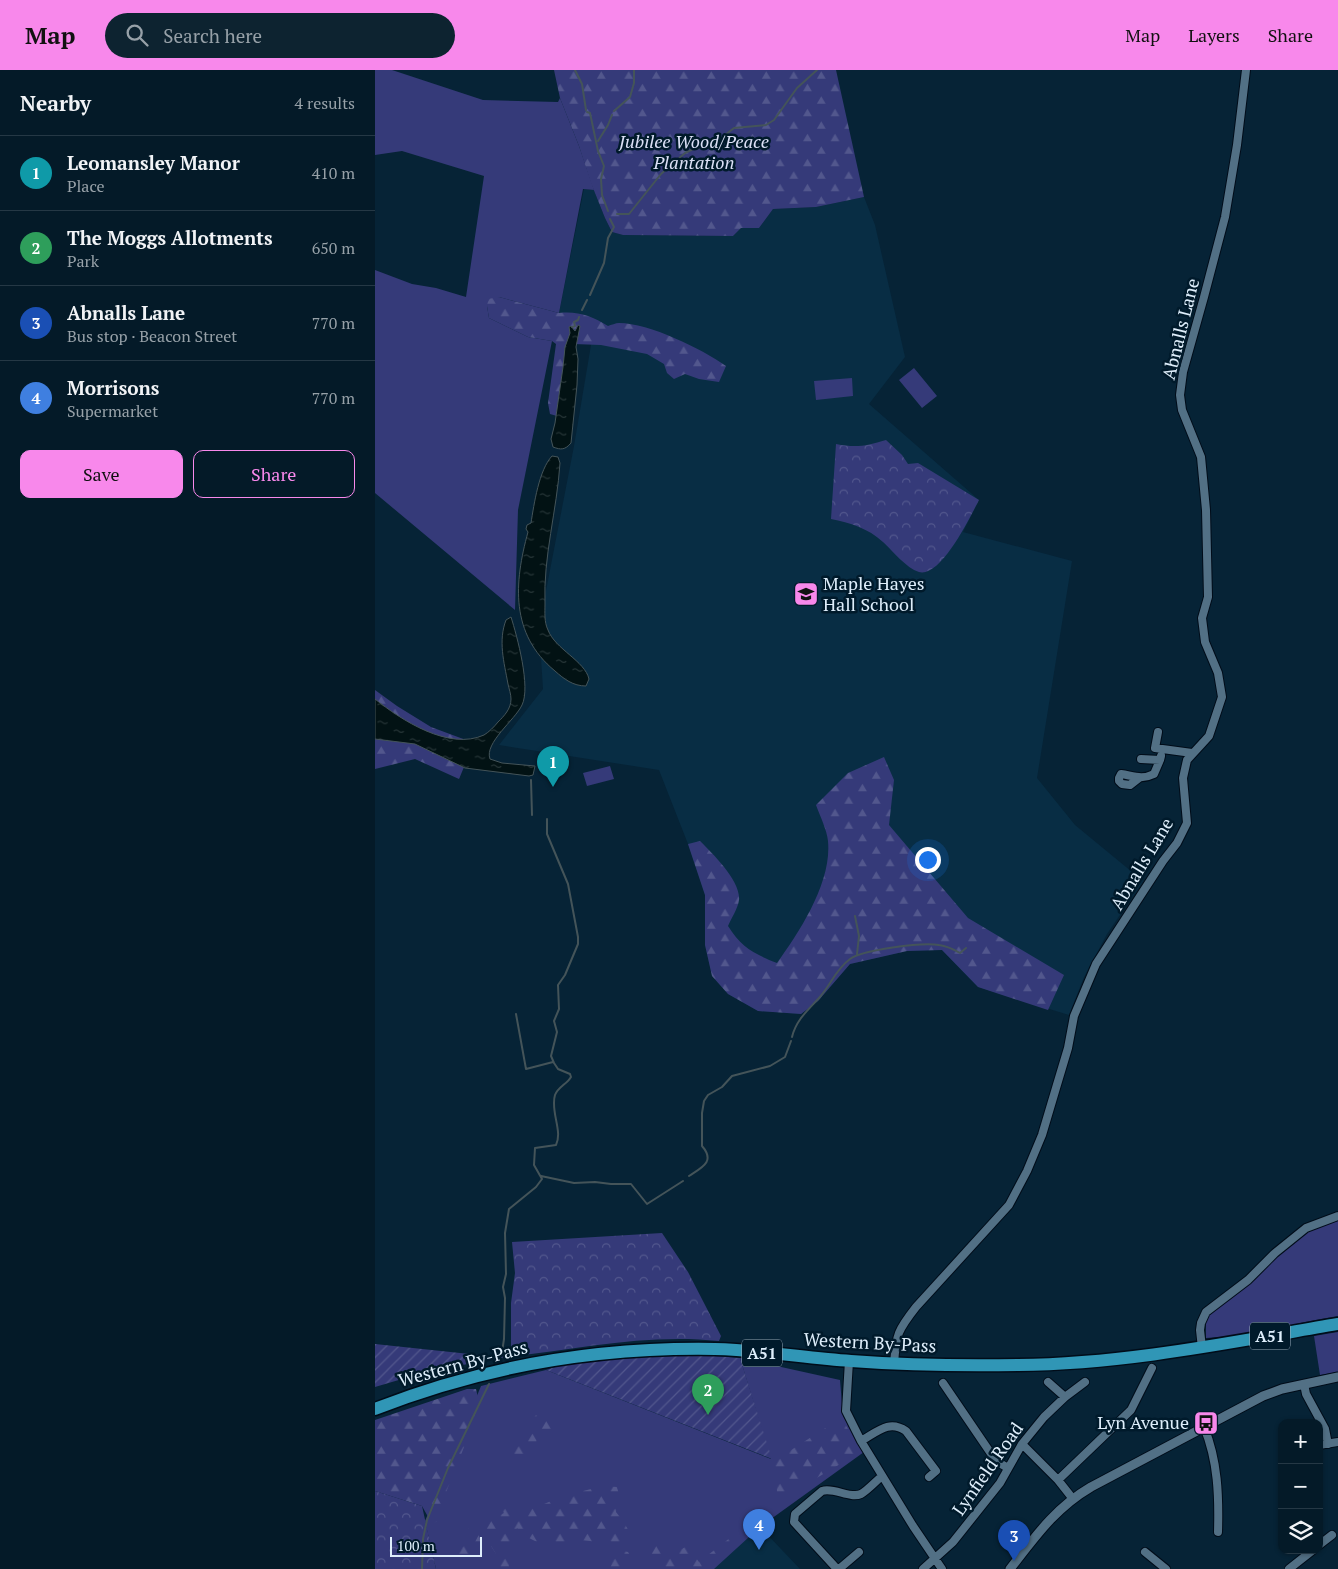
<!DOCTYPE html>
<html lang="en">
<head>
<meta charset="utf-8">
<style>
	body { margin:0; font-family:"PT Serif",serif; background:#0d2330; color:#f1f3f6 }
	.controls { position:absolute; right:15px; bottom:15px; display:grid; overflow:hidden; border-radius:10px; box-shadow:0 1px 4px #0004 }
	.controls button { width:45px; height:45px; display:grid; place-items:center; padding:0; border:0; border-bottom:1px solid #253845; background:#041a28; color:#f1f3f6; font:25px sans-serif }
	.scale { position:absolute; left:15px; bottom:12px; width:92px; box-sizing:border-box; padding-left:5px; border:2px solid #deeefb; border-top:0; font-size:14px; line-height:18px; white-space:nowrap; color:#deeefb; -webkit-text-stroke:4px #001a2b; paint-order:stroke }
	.you { position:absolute; left:552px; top:789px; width:18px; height:18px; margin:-12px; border:4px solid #fff; border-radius:50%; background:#1a73e8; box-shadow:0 0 0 8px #1a73e833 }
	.badge { display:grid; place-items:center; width:32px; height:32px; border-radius:50%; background:#f888eb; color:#fff; font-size:16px; font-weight:700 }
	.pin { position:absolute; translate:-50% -41px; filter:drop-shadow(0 1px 2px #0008) }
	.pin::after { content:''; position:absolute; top:26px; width:18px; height:15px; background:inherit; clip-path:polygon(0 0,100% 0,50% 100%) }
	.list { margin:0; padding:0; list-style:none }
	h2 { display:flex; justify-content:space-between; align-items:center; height:65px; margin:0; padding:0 20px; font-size:21px }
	h2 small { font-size:16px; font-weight:400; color:#97a1a8 }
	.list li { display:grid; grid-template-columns:32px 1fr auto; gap:15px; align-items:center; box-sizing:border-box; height:75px; padding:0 20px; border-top:1px solid #253845 }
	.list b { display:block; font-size:19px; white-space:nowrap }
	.list p { margin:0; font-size:16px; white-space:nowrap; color:#97a1a8 }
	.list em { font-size:16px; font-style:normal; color:#97a1a8 }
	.actions { display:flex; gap:10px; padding:15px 20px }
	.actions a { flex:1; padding:11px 0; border:1px solid #f888eb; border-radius:10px; text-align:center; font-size:18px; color:#f888eb }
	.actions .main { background:#f888eb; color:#111 }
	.icon { flex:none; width:28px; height:28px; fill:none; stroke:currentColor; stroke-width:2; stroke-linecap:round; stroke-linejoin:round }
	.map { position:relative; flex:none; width:963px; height:1499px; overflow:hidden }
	header { display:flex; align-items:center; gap:30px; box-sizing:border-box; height:70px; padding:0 25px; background:#f888eb; color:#111 }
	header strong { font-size:24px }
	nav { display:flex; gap:28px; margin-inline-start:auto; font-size:18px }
	.search { width:350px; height:45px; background:#0d2330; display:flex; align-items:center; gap:12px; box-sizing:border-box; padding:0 18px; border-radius:28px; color:#97a1a8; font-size:19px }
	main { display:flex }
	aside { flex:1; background:#041a28 }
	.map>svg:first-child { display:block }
</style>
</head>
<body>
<header>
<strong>Map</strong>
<div class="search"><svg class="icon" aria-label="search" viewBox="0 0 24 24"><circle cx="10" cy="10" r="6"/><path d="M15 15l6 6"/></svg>Search here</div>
<nav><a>Map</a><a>Layers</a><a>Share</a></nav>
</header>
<main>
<aside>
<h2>Nearby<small>4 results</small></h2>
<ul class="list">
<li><span class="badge" style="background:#0f9aa8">1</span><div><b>Leomansley Manor</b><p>Place</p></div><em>410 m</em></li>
<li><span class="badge" style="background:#2e9e5b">2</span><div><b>The Moggs Allotments</b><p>Park</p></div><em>650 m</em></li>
<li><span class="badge" style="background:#1a4fb4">3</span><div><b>Abnalls Lane</b><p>Bus stop · Beacon Street</p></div><em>770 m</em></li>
<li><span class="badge" style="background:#3f7fe0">4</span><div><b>Morrisons</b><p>Supermarket</p></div><em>770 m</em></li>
</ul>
<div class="actions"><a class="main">Save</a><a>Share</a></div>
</aside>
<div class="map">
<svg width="963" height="1499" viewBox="0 0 963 1499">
	<defs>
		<pattern id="forest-firs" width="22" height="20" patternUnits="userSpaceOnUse" patternTransform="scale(1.25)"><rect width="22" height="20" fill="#353a79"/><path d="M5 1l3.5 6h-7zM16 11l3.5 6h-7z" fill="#52578d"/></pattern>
		<pattern id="park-crowns" width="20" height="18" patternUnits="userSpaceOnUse" patternTransform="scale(1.25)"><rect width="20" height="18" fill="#353a79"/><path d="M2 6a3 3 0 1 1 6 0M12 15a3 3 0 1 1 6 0" fill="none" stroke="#52578d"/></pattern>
		<pattern id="garden-furrows" width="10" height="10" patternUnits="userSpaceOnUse" patternTransform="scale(1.25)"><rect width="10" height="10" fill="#353a79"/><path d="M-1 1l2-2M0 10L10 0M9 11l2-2" fill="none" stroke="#52578d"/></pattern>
		<pattern id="water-ripples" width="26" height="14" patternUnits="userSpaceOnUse" patternTransform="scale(1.25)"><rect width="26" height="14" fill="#021214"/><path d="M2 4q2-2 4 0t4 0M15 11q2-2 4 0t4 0" fill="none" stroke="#263537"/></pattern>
	</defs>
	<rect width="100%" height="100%" fill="#062336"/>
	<path fill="#082d44" d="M209 119 219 120 230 148 237 162 248 165 358 166 366 158H384L398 139 441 137 489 127 500 155 530 287 494 334 604 430 588 462 697 491 662 708 700 755 768 811 732 864 709 907 694 945 603 917 567 880 532 881 475 894 443 931 426 944 383 941 353 924 337 906 330 875V825L313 774 284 700 124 675 168 619 164 557 199 376 216 275 193 243H184Z
		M385 1457 425 1499H332Z"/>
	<path fill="#353a79" d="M0 0H17L108 30 183 32 185 28 204 76 219 120 208 119 184 243 124 227 112 236 114 248 153 267 177 271 143 440 140 540 0 423V200L37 214 61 218 91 227 109 106 27 81 0 85Z
		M539 298 562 326 547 338 524 310Z
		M477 308 478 326 441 330 439 311Z
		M235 696 239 709 212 716 208 703Z
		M963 1149V1246C919 1253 876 1266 831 1268V1242L931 1158Z
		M963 1262V1302L945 1305 939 1266Z
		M365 1288 465 1310 468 1346 489 1382 385 1457 339 1499H61L50 1451 106 1316 171 1300 396 1389Z"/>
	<path fill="url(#forest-firs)" d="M179 0H461L489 127 441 137 398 139 384 158H366L358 166 248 165 237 162 230 148 216 113 204 76 185 28Z
		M124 227 184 243C203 241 217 246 233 256 236 255 241 253 244 253 274 253 327 279 351 296L344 312 324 309 310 304 299 309 292 303 289 294 272 284 226 275 199 274 182 346 175 344 173 333 181 274 177 271 153 267 114 248 112 236 113 229Z
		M0 620 22 636 56 657 99 673 84 709 40 689 0 699Z
		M509 687 519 710 514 755 593 848 689 905 673 940 603 917 567 880 532 881 475 894 443 931 426 944 383 941 353 924 337 906 330 875V825L313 774 325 771C337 783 366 811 364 830 363 838 356 849 353 856 366 877 379 884 402 893 425 861 457 812 453 771 452 760 445 746 441 735L473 703Z
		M92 1319H101L104 1332 91 1372 68 1430 64 1450 57 1454 47 1436 0 1421V1350Z
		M165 1343C174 1347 183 1346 193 1351L192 1363C182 1363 174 1357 165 1360L162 1368 160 1384 154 1385 141 1393 137 1392 134 1381 140 1363 155 1356 160 1346Z
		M466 1348 487 1381 403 1431 399 1391Z
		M228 1416 242 1417 244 1425 241 1442 247 1449 256 1465C253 1472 244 1475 237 1478V1472L230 1469 226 1476H223L215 1471 205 1470 184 1475 171 1472 164 1473 148 1465 142 1458 134 1479V1499H117L121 1494 123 1487 116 1476 108 1481 106 1485 101 1488 99 1474 111 1451 129 1443 123 1436 127 1427 143 1438 162 1437 188 1426Z
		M379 1452 381 1455 338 1499H280L272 1480 279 1472 284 1471 287 1476 300 1483 312 1476 324 1492 360 1464Z
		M96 1454 99 1460 94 1485 96 1488 94 1498 80 1499V1481L82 1474 89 1467Z
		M248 1481 253 1482 256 1487 254 1499H235L239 1485Z"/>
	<path fill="url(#park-crowns)" d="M511 370 527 385 533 394 543 393 604 430C595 447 566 508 544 502 531 498 518 481 508 472 493 458 475 453 456 449L461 374C481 378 492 376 511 370Z
		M287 1163 313 1202 346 1266 344 1271C271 1263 197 1280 124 1288L136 1277V1233L140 1203 137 1172Z
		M0 1421 47 1436 61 1499H0Z"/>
	<path fill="url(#garden-furrows)" d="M0 1274 104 1285 107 1291 44 1304 0 1317Z
		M316 1284 365 1288 397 1389 171 1300C217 1285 268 1286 316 1284Z"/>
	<path fill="url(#water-ripples)" stroke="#445459" d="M203 255 205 256 201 277 203 289 202 315 196 373C190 380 186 380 178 377L176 369 180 353 188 297 190 277 195 263 194 257 196 256 200 261Z
		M177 386 183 387 185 393C182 440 168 487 170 534 170 542 169 552 173 560 180 579 210 591 214 609L211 616C198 616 189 609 180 601 135 564 139 513 153 462L151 459 152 455 156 453C159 434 164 400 177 386Z
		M136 547C142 566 156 617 147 635 140 650 109 673 115 689L127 693 160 696 158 705 154 706 90 698 40 674 0 669V629C26 650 74 681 109 665 114 662 119 657 123 652 129 646 136 639 136 629 136 624 134 619 133 614 129 592 123 571 131 550Z"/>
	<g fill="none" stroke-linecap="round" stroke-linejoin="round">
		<path stroke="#445459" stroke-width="2" d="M200 0 207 14 211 40
			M239 41 255 27 259 13V0
			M212 42 215 43 223 81 229 96 226 109 227 125 233 141
			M223 71 233 55 237 45
			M242 144H254L286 104 310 83 318 79 342 76 350 65 359 58 391 55 399 50 422 18 442 0
			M215 225 229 193 233 168 239 157 235 149
			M207 240 212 230
			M197 257 200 256 199 252 203 250 204 247
			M156 710 157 745
			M480 846 484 866 482 884
			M141 944 151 999 178 992
			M417 967C421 950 433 940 444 928 456 915 460 900 475 889 487 880 547 872 564 875 571 876 578 879 585 883L591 878
			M166 1106 199 1113 220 1112 236 1114H256L272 1134 308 1111
			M314 1106C326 1098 341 1092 327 1076V1043L329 1031 333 1025 347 1017 357 1006 395 996 410 987 416 971
			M127 1282 129 1269 130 1228 128 1217 131 1204 130 1163 134 1139 161 1117 167 1109 159 1095 160 1078 181 1075C188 1061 175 1041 180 1025 183 1017 192 1014 196 1007L195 1004 183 999 179 993 176 986 182 962 179 951 184 939 183 915 190 905 203 874V867L193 814 172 764V749
			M47 1499 48 1469 52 1450 73 1398 114 1314"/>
		<defs>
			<path id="minor" d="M783 662 780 678 817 683
				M766 689 785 690 786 686
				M764 708 755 715 747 714 744 711V708L746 704C759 706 767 710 779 704L785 690
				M827 1278 825 1260 826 1253 831 1242 873 1210 900 1183 931 1158 963 1146
				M474 1291 471 1341 486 1371 538 1456 567 1499
				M519 1294C521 1264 523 1260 541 1237L634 1135 652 1101 667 1065 681 1018 693 978 699 946 721 894 788 791 802 773 812 753 808 708 812 690 834 666 847 627 843 603 830 572 827 548 833 527 831 440 826 387 807 340 805 325 808 302 829 227 850 147 862 75 871 0
				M673 1312 690 1327
				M568 1313 621 1391 633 1398
				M929 1314 931 1324 950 1359 953 1374
				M829 1357C843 1391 844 1426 843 1462
				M486 1371C502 1362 514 1349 531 1361L561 1401 554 1407
				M647 1374 683 1410 698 1429
				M944 1375 963 1372
				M683 1410 756 1340 777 1298
				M944 1475 957 1465
				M770 1482 791 1499
				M462 1499 419 1452 420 1444 447 1421C459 1417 475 1429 486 1424 493 1420 501 1411 507 1406
				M464 1499 484 1482
				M548 1499 578 1472 625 1413 647 1374 669 1347 690 1327 710 1312
				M914 1499 938 1480"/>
			<path id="tertiary" d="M635 1499C660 1467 680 1438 716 1417L888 1326 907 1319 963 1307"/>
			<path id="trunk" d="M0 1339C109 1296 223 1277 340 1279 385 1280 431 1288 476 1291 532 1295 588 1296 643 1295 751 1294 857 1272 963 1254"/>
		</defs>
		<use href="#minor" stroke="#000c19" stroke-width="10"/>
		<use href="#tertiary" stroke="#000c19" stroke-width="11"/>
		<use href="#trunk" stroke="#000c19" stroke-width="15"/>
		<use href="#minor" stroke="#527085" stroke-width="8"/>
		<use href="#tertiary" stroke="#527085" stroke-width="9"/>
		<use href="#trunk" stroke="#3096b6" stroke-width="12"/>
	</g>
	<defs>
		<symbol id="school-square" viewBox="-11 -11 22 22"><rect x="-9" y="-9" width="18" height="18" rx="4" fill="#f888eb" stroke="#001a2b"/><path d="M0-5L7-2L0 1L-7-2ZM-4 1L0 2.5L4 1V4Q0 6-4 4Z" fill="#111"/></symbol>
		<symbol id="bus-square" viewBox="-11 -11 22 22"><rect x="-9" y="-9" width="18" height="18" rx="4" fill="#f888eb" stroke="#001a2b"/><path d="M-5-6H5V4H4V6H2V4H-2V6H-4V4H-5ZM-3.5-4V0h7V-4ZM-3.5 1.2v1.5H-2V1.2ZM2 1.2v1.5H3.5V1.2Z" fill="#111"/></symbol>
	</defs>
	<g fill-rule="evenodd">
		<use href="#school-square" x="417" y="510" width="28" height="28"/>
		<use href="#bus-square" x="817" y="1339" width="28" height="28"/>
	</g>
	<g text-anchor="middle" stroke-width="5" stroke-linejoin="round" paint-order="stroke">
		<g fill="#001a2b" stroke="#9baebd" stroke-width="1">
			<rect x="875" y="1252.5" width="40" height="27" rx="4"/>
			<rect x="367" y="1269.5" width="40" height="27" rx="4"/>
		</g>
		<g font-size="16" font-weight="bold" fill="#deeefb">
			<text x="895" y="1272">A51</text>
			<text x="387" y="1289">A51</text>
		</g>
		<g font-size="18" font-style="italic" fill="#dce1f7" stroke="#001a2b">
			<text x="319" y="78">Jubilee Wood/Peace<tspan x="319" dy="21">Plantation</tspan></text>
		</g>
		<g font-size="18" fill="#deeefb" stroke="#001a2b">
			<text transform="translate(806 259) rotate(-76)" y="6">Abnalls Lane</text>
			<text transform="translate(767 794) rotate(-59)" y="6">Abnalls Lane</text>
			<text transform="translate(495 1273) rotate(3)" y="6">Western By-Pass</text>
			<text transform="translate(88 1294) rotate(-15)" y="6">Western By-Pass</text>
			<text transform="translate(613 1399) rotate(-55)" y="6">Lynfield Road</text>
		</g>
		<g font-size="18" fill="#deeefb" stroke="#001a2b" text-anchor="start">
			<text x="448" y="520">Maple Hayes<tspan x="448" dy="21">Hall School</tspan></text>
			<text x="814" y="1359" text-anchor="end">Lyn Avenue</text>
		</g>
	</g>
</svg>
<div class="controls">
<button>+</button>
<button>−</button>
<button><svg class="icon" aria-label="layers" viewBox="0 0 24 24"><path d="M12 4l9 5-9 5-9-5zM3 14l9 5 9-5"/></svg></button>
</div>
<div class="scale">100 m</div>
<div class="you"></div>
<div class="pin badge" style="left:178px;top:717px;background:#0f9aa8">1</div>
<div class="pin badge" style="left:333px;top:1345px;background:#2e9e5b">2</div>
<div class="pin badge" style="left:639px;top:1491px;background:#1a4fb4">3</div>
<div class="pin badge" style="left:384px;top:1480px;background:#3f7fe0">4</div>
</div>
</main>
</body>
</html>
